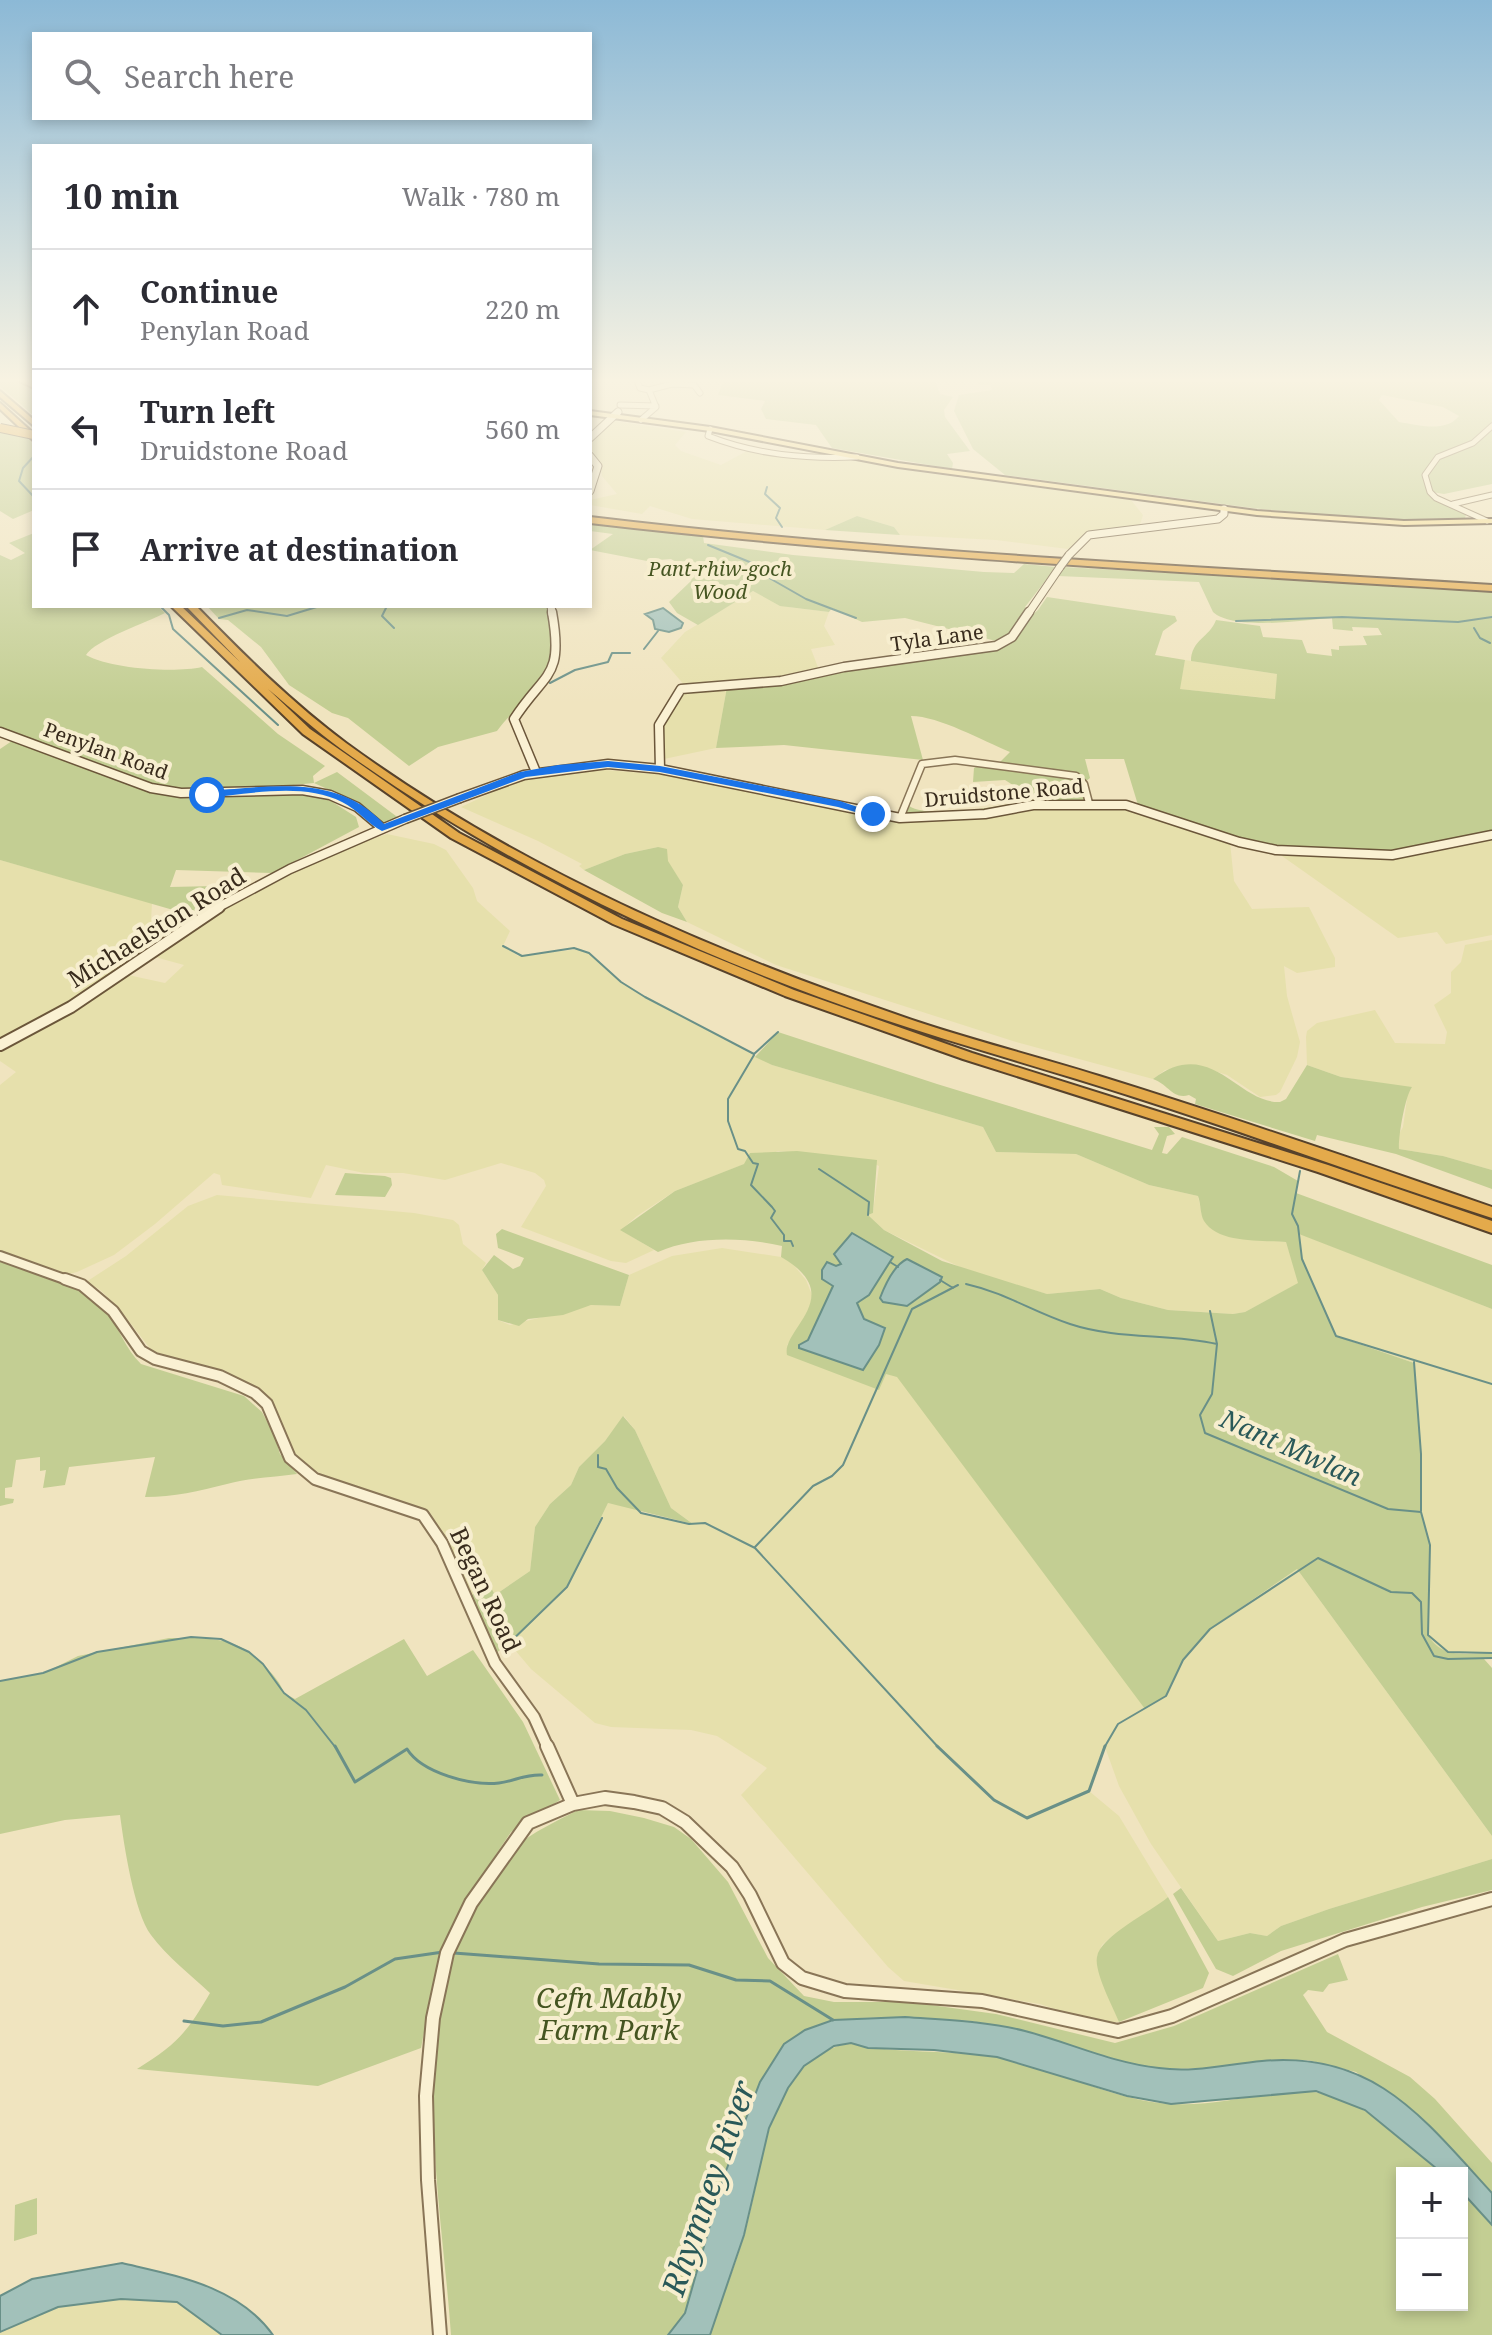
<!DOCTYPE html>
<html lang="en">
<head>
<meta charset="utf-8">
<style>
	body { margin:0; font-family:"Noto Serif",serif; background:#f2f2f3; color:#2b2b33 }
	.controls { position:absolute; right:24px; bottom:24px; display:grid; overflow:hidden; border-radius:0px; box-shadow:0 4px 12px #0003 }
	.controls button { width:72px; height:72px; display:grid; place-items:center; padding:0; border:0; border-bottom:2px solid #e1e1e2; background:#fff; color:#2b2b33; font:40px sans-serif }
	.stop { position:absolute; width:24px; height:24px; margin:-18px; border:6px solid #1a73e8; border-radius:50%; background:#fff }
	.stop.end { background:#1a73e8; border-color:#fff; box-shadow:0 2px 8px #0008 }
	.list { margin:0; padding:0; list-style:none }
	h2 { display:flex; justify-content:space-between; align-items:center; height:104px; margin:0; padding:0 32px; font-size:34px }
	h2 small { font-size:26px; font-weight:400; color:#7c7c81 }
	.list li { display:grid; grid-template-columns:52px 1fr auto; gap:24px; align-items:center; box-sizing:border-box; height:120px; padding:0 32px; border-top:2px solid #e1e1e2 }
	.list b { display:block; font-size:30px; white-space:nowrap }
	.list p { margin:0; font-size:26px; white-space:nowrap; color:#7c7c81 }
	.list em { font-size:26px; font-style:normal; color:#7c7c81 }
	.icon { flex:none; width:44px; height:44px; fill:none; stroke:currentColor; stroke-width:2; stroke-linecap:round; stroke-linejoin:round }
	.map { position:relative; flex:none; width:1492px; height:2335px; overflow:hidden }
	.search { position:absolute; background:#fff; box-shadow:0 4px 12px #0003; left:32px; top:32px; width:560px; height:88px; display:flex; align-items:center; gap:20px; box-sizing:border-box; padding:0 28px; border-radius:0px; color:#7c7c81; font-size:30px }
	.panel { position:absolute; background:#fff; box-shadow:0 4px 12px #0003; left:32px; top:144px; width:560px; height:464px; border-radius:0px }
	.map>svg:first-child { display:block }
</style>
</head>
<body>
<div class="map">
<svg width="1492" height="2335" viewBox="0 0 1492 2335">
	<rect width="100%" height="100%" fill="#f0e4bf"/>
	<path fill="#e6e0ac" d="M614 421 686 432 675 445 681 451 721 465 747 451 810 459H849L926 473 1131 500 1143 515 1140 525 1088 534 1068 549 996 540 900 535 894 527 857 516 825 530 692 519 650 506 642 514 590 505V500L617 494 602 476 600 463 590 451V442Z
		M753 591 788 607 829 612 824 626 835 645 811 649 819 670 796 676 686 687 661 658 685 632Z
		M1185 660 1277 674 1276 699 1179 689Z
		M727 687 716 748 664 759 663 726 678 697 686 692Z
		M605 770 680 776 872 816 1031 807 1127 806 1230 842 1234 881 1252 909 1309 907 1335 958V967L1297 973 1284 966 1287 996 1300 1042 1297 1057 1280 1092 1276 1095 1260 1097 1227 1075 1205 1068 1183 1066 1165 1070 1153 1079 1016 1042 776 965 687 922 678 907 683 885 658 847 625 854 584 870 579 866 582 864 538 841 461 807 510 784 538 776Z
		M387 834 434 844 446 850 473 888 477 901 510 931 503 946 518 956 580 949 589 953 621 982 645 997 772 1065 983 1127 996 1152 1076 1154 1149 1185 1198 1196 1202 1215 1226 1236 1286 1242 1299 1283 1245 1312 1233 1314 1168 1310 1121 1298 1100 1289 1047 1294 968 1271 884 1230 868 1215 873 1213 879 1166 864 1159 778 1151 675 1191 637 1216 621 1230 654 1250 626 1263 611 1261 521 1227 546 1186 544 1180 535 1173 501 1163 445 1180 403 1173H364L326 1165 311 1198 222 1185 220 1175 214 1173 155 1224 114 1255 77 1272 69 1274 0 1253V1085L16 1072 0 1061V1048L128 975 165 983 184 965 155 957 157 952 207 919 329 854Z
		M1492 838V935L1446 944 1437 932 1398 938 1282 856 1285 853Z
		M0 860 152 903 151 921 180 930 112 977 0 1043Z
		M1492 940V1170L1443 1156 1399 1149 1398 1136 1403 1127 1408 1092 1411 1088 1341 1077 1307 1065 1306 1037 1307 1031 1317 1023 1375 1010 1395 1043 1445 1044 1447 1032 1434 1005 1451 993V972L1461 962 1465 945Z
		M217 1195 414 1213 453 1220 459 1225 463 1244 486 1263 482 1270 498 1295V1320L510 1325 591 1305 620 1306 629 1275 672 1256 722 1248 781 1257 792 1263 806 1280 812 1295 810 1312 787 1345 878 1389 886 1373 897 1376 1145 1708 1171 1688 1183 1660 1210 1629 1297 1569 1492 1836V1859L1329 1909 1281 1926 1267 1936 1250 1933 1218 1941 1151 1844 1119 1786 1105 1747 1089 1791 1119 1816 1168 1897 1151 1912 1112 1936 1102 1945 1097 1957 1098 1969 1119 2022H1093L1040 2004 904 1981 888 1967 741 1795 767 1768 717 1736 691 1730 611 1727 595 1723 531 1669 509 1643 567 1587 608 1503 639 1509 641 1513 656 1517 692 1523 671 1508 635 1430 624 1416 605 1441 579 1467 571 1485 550 1504 535 1527 530 1571 495 1595 470 1596 456 1558 429 1511 323 1475 301 1462 291 1448 270 1399 253 1385 229 1375 152 1351 117 1306 99 1289 86 1282 126 1256 188 1206Z
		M1298 1233 1492 1309V1653L1448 1654 1433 1644 1428 1635 1414 1363 1336 1336 1302 1259Z
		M121 2299 177 2302 222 2335H0V2332L58 2307Z"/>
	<path fill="#c3ce93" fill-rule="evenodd" d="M0 378H9L34 390V416L0 386Z
		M724 378H934L940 394 953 397 944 410 945 417 970 451 947 454 953 463 952 469 832 448 816 425 766 419 761 409 765 401 718 395Z
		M971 378H1492V424L1476 440 1450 450 1424 473 1429 491 1466 515 1465 518 1377 520 1252 508 1005 475 973 449 954 411 959 395 992 390 990 385H980ZM1382 395 1443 407 1459 416C1446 433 1417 425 1399 422L1379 400Z
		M1492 427V484L1444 494 1432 492 1427 477 1440 458 1475 444Z
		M0 431 27 437 34 445V510L13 519 0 511Z
		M857 516 894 527 900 535 825 530Z
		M590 522 703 536 704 543 793 555 984 572 1014 573 1024 564 1056 567 1025 607 1026 610 1014 629 1000 642 905 618 862 622 832 608 829 612 780 606 753 591 698 625 677 613 669 602 691 581 694 572 671 559 647 561 590 550 613 534 590 531Z
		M34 533V606H158L165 613C148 622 95 640 86 655 111 669 175 673 202 667L278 734 325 766 313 776 314 783 337 772 400 819 382 823 356 802 314 783 222 792 164 789 0 730V555L11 560 25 553 9 543Z
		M1064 567 1492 591V832L1391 853 1282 848 1229 837 1138 805 1124 759H1085L1090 778 1081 785 1085 801 905 817 909 806C931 820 1008 805 1035 799L1005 780 973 782 974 768 980 765 993 769 1010 752C983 741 939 716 911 716L923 760 784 745 716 748 727 687 993 649 1038 610 1047 597 1175 616 1177 621 1163 631 1155 655 1185 660 1180 689 1275 699 1277 674 1191 661C1191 640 1210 637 1216 620L1260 626 1263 637 1302 640 1307 653 1332 656 1331 649 1339 650V646L1367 645 1363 636 1382 635 1378 628 1352 627 1353 631 1333 629 1332 618C1305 620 1234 631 1213 612L1199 582 1058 576Z
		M207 606H549C554 635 555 666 535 690 523 705 508 715 497 731L438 747 409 766 348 718 332 713 289 685 261 647 228 620 219 619Z
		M12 741 180 796 268 791 305 794 331 801 356 817 359 827 273 873 176 870 170 887 216 886 229 898 194 916 0 860V749Z
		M658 847 667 849 668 861 683 885 678 907 687 922 662 913 584 870 625 854Z
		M778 1032 937 1084 1152 1150 1159 1134 1154 1127H1169L1175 1134 1167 1136 1162 1153 1167 1154 1182 1137 1274 1167 1298 1181 1296 1193 1492 1265V1309L1299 1234 1302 1259 1336 1336 1414 1363 1421 1454V1512L1430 1545 1428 1635C1443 1660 1466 1653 1492 1653V1658L1484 1659 1492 1668V1836L1297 1569 1210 1629 1183 1660 1166 1696 1145 1709 897 1377 886 1374 879 1390 787 1355C781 1329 849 1296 781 1257L782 1246C744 1237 694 1236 658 1252L620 1230 675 1191 744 1164 750 1153 797 1151 877 1160 873 1213 868 1215 884 1230 942 1261 1047 1294 1100 1289 1121 1298 1168 1310 1233 1314 1245 1312 1298 1283 1286 1242C1263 1240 1218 1244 1204 1221 1200 1214 1201 1204 1198 1196L1149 1185 1076 1154 996 1152 983 1127 772 1065 755 1057Z
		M1307 1065 1341 1077 1412 1087C1405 1096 1398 1138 1399 1149L1443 1156 1492 1170V1189L1396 1154 1317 1135 1315 1141 1195 1104 1196 1099 1189 1095C1173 1100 1168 1084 1153 1079 1211 1035 1238 1104 1280 1102L1286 1099Z
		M345 1173 385 1176 391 1178 392 1185 385 1197 335 1195Z
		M502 1229 629 1275 620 1306 591 1305 563 1315 528 1319 519 1326 498 1320V1295L482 1270 494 1255 513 1269 520 1266 524 1258 498 1248 496 1234Z
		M0 1262C37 1273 80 1279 106 1312 120 1328 125 1349 141 1364L244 1396 262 1412 275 1437 280 1454 297 1474C274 1477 249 1478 227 1484 199 1491 174 1497 145 1497L155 1457 69 1467 65 1485 43 1488 46 1470 40 1471V1457L16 1460 12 1487 5 1488V1498L14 1499 13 1503 0 1506Z
		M623 1416 635 1430 671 1508 693 1524 608 1503 567 1587 515 1639 496 1653 470 1596 490 1586 495 1595 530 1571 535 1527 550 1504 571 1485 579 1467 605 1441Z
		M169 1638C210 1638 237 1635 267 1668 274 1676 280 1682 284 1693L295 1699 404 1639 427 1676 473 1650 523 1722 560 1800 511 1832 466 1899 458 1925 438 1960 421 2048 318 2086 137 2069C177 2044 186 2034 210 1993 191 1975 167 1957 151 1935 134 1912 124 1845 120 1815L65 1820 0 1834V1681L44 1673 78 1656Z
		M578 1810 610 1811 644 1818 674 1827 691 1839 728 1882 768 1958 804 1996 834 2002H909L996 2014 1115 2043 1174 2026 1338 1954 1348 1980 1329 1984 1323 1992 1308 1990 1303 1995 1327 2032 1410 2077 1435 2099 1492 2163V2193L1439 2136 1356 2072 1308 2060 1260 2061 1221 2068 1162 2069 1101 2058 1025 2031 971 2021 905 2017 860 2018 805 2030 703 2255 685 2313 668 2335H451C441 2193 407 2041 474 1908 485 1888 498 1864 515 1848 532 1832 557 1821 578 1810Z
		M1492 1859V1890L1422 1907 1281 1951 1233 1976 1216 1969 1173 1894 1181 1888 1218 1941 1250 1933 1267 1936 1281 1926 1329 1909Z
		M1168 1897 1209 1973 1203 1988 1119 2022C1113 2007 1094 1972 1097 1957 1100 1936 1151 1912 1168 1897Z
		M851 2043C897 2055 948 2049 996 2057 1055 2067 1111 2101 1172 2104 1209 2106 1244 2097 1280 2092 1346 2082 1397 2132 1442 2173H1402V2305H1462V2192L1492 2225V2335H710C721 2302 734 2269 744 2236 764 2170 765 2057 851 2043Z
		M37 2198V2234L14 2241 15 2205Z"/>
	<path fill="#a2c1ba" stroke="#699088" stroke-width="2" d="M663 608 683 623 681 628 669 632 655 629 653 620 645 614Z
		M852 1233 893 1257 869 1295 857 1303 864 1319 885 1328 879 1345 863 1370 799 1348V1345L808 1340 833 1286 822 1279V1270L827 1262 836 1266 841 1264 834 1254Z
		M907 1259 942 1277 940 1282 907 1306 883 1302 880 1298C885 1285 894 1265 907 1259Z
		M905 2017C945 2020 986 2021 1025 2031 1071 2043 1112 2063 1159 2068 1194 2073 1228 2064 1262 2061 1375 2051 1423 2118 1492 2193V2225L1462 2192V2173H1442L1365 2110 1316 2091 1171 2104 1127 2096 997 2057 934 2050 868 2048 851 2043 834 2046 804 2066 788 2088 769 2128 744 2235 710 2335H668L685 2313 724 2176 760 2082 784 2044 805 2030 833 2020Z
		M122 2263C177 2276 238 2286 273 2335H222L177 2302 121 2299 58 2307 0 2332V2296L32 2279Z"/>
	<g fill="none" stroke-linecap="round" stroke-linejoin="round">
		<path stroke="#699088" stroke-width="2" d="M34 456 23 468 19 481 34 497
			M767 487 765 494 780 508 776 518 782 527
			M708 545 752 563 764 575 806 599 856 618
			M160 606 169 615 173 629 278 725
			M387 606 382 616 394 628
			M219 618 247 610 287 616 320 606
			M1236 621 1342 617 1458 622 1492 617
			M1474 628 1480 638 1490 643
			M644 649 658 631
			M550 683 575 670 608 662 612 653H630
			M503 946 522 956 574 948 589 953 621 982 645 997 754 1054 778 1032
			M754 1055 728 1099V1121L738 1149 745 1151 753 1163 758 1164 751 1185 772 1207 775 1211 771 1218 784 1235V1241H791L793 1246
			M819 1169 869 1202 868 1215
			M1300 1171 1292 1214 1298 1226 1302 1259 1336 1336 1492 1384
			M890 1262 898 1267
			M940 1280 953 1288
			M966 1284C1006 1293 1033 1312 1070 1324 1118 1340 1169 1333 1217 1344L1212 1394 1200 1415 1205 1433 1388 1509 1421 1512 1430 1545 1428 1635 1448 1652 1492 1653
			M1210 1311 1217 1344
			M1414 1362 1421 1454V1511
			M598 1455V1467L606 1469 617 1488 641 1513 689 1524 705 1523 755 1548 939 1748
			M755 1547 813 1486 832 1476 843 1465 912 1309 958 1285
			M506 1646 567 1587 602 1518
			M0 1681 43 1673 97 1652 191 1637 221 1639 249 1652 263 1664 284 1693 306 1710 336 1748
			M1104 1748 1118 1724 1166 1696 1183 1660 1210 1629 1318 1558 1391 1592 1412 1593 1421 1602 1422 1634 1434 1656 1448 1659 1492 1658"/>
		<path stroke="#699088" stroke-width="3" d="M335 1746 355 1782 407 1749C422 1773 471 1786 499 1783 515 1781 525 1774 542 1775
			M937 1746 994 1800 1027 1818 1089 1791 1105 1746
			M454 1953 599 1964 689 1965 736 1980 770 1981 833 2020
			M184 2021 223 2026 261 2022 345 1987 395 1959 443 1952"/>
		<defs>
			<path id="street-far4" d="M636 378 640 388 649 390 656 407 641 420
				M649 390 672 384 694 385 700 393
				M620 405 656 406
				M710 429 708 436C757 455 805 459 857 457
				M1453 504 1492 495
				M1487 521 1436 498 1430 492 1425 475 1438 457 1473 443 1492 426"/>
			<path id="street-far3" d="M900 818 922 764 955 760 1076 776 1084 784 1089 803"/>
			<path id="street-far2" d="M0 1256 70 1281"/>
			<path id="street-far1" d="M65 1279 82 1285 113 1311 141 1351 155 1359 220 1376 255 1393 267 1404 290 1458 315 1479 423 1515 442 1543 495 1663 534 1717 548 1748"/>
			<path id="street" d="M547 1746 573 1804
				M440 2335 428 2180 426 2096 433 2018 447 1953 471 1903 528 1823 573 1804 605 1798 634 1802 662 1808 685 1822 732 1867 750 1895 783 1963 802 1978 845 1991 982 2001 1118 2031 1172 2016 1345 1940 1492 1899"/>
			<path id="secondary-far2" d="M590 438 618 412
				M590 456 598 466 590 491
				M1069 555 1089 535 1218 519 1224 514V509
				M551 606 552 614
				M1028 614 1060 567"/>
			<path id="secondary-far1" d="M0 732 151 788 181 793 302 790 330 795 357 807 382 828
				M660 769 659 725 681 689 781 681 844 667 996 646 1012 637 1029 612
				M536 772 514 719C545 671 564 679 552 612
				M460 798 524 775 608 764 660 769 900 818 985 814 1033 805H1126L1239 842 1276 850 1392 855 1492 835
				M215 909 290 869 405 819"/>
			<path id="secondary" d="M0 1045 71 1007 219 907"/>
			<path id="primary" d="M590 411 710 427 898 463 1257 511 1404 521 1492 519V523L1404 525 1257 515 898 467 710 431 590 415Z"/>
			<path id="highway" d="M13 378H24L34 383V388Z
				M0 391 34 420V426L0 397Z
				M0 403 34 434V441L0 409Z
				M590 517C890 553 1191 566 1492 585V591C1191 572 890 558 590 523Z
				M171 606H181L240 662 186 606H196C244 655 291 702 346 743 518 869 717 954 918 1022 978 1042 1039 1057 1099 1076 1231 1117 1362 1162 1492 1207V1218C1372 1180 1254 1135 1134 1097 1029 1063 922 1035 819 997 650 935 487 854 341 749 315 730 292 709 268 689L310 729 459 833 622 919 794 990 972 1053 1328 1165 1492 1221V1233L1318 1172 963 1059 785 996 613 924 451 838 303 734Z"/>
		</defs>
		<use href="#street-far4" stroke="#897557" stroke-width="7"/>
		<use href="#street-far3" stroke="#897557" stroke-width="9"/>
		<use href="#street-far2" stroke="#897557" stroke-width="12"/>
		<use href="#street-far1" stroke="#897557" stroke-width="14"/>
		<use href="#street" stroke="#897557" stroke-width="16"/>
		<use href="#secondary-far2" stroke="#6b563a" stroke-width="9"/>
		<use href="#secondary-far1" stroke="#6b563a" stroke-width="11"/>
		<use href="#secondary" stroke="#6b563a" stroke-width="14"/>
		<use href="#primary" stroke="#57422b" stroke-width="4"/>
		<use href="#highway" stroke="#57422b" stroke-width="4"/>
		<use href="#street-far4" stroke="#faf1d3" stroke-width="5"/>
		<use href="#street-far3" stroke="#faf1d3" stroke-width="6"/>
		<use href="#street-far2" stroke="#faf1d3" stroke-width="8"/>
		<use href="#street-far1" stroke="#faf1d3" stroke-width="10"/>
		<use href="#street" stroke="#faf1d3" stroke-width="12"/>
		<use href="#secondary-far2" stroke="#faf1d3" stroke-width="7"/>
		<use href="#secondary-far1" stroke="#faf1d3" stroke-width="8"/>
		<use href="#secondary" stroke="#faf1d3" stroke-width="10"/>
		<use href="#primary" fill="#f5dd94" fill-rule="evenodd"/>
		<use href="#highway" fill="#e4aa4b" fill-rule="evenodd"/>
		<defs>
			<path id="secondary-bridge-far1" d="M1060 567 1069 555"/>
			<path id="secondary-bridge" d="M405 819 460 798"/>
			<path id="highway-bridge" d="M0 428 34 435"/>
		</defs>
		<use href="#secondary-bridge-far1" stroke="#6b563a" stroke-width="9" stroke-linecap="butt"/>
		<use href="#secondary-bridge" stroke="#6b563a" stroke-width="11" stroke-linecap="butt"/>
		<use href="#highway-bridge" stroke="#57422b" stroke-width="10" stroke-linecap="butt"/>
		<use href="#secondary-bridge-far1" stroke="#faf1d3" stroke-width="7"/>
		<use href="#secondary-bridge" stroke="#faf1d3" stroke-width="8"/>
		<use href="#highway-bridge" stroke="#e4aa4b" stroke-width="8"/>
	</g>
	<linearGradient id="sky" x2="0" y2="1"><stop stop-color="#8cb9d6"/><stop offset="0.54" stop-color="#f8f3e2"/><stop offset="1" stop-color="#f8f3e2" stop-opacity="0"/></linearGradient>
	<rect width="1492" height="705" fill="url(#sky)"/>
	<path fill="#1a73e8" d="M608 761 660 766 840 801 878 814 873 817 838 807 660 772 608 767 526 777 382 831C369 825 358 810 342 802 303 782 249 794 207 798L202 795C213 788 232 790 245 788 295 784 347 783 384 824L520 772 558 765Z"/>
	<g text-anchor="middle" stroke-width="8" stroke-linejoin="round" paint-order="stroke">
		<g font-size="20" font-style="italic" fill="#455521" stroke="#f7eecf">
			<text x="720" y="576">Pant-rhiw-goch<tspan x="720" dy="23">Wood</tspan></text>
		</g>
		<g font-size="20" fill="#382b1c" stroke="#f7eecf">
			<text transform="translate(937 638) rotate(-8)" y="7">Tyla Lane</text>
			<text transform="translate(106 751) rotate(20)" y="7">Penylan Road</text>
			<text transform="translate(1004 793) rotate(-5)" y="7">Druidstone Road</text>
		</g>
		<g font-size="24" fill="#382b1c" stroke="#f7eecf">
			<text transform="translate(157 928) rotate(-32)" y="8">Michaelston Road</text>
			<text transform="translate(485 1590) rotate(65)" y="8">Began Road</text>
		</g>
		<g font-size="26" font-style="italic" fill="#2a5959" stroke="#f7eecf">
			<text transform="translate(1291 1448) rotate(24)" y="9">Nant Mwlan</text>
		</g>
		<g font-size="28" font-style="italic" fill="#455521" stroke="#f7eecf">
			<text x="609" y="2008">Cefn Mably<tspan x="609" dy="32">Farm Park</tspan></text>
		</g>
		<g font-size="32" font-style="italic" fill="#2a5959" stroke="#f7eecf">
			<text transform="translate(709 2188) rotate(-71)" y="11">Rhymney River</text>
		</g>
	</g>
</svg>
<div class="controls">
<button>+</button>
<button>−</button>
</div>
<div class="stop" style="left:207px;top:795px"></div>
<div class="stop end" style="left:873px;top:814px"></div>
<div class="search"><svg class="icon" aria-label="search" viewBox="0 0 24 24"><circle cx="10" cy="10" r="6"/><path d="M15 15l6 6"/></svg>Search here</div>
<section class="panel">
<h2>10 min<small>Walk · 780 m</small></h2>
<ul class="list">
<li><svg class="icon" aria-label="ahead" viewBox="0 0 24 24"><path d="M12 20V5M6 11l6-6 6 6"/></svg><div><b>Continue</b><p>Penylan Road</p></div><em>220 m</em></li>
<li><svg class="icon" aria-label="left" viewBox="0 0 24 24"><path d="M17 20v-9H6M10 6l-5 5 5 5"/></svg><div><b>Turn left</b><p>Druidstone Road</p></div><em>560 m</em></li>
<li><svg class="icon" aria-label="arrive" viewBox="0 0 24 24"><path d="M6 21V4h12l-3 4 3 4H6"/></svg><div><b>Arrive at destination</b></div></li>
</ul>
</section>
</div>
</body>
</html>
